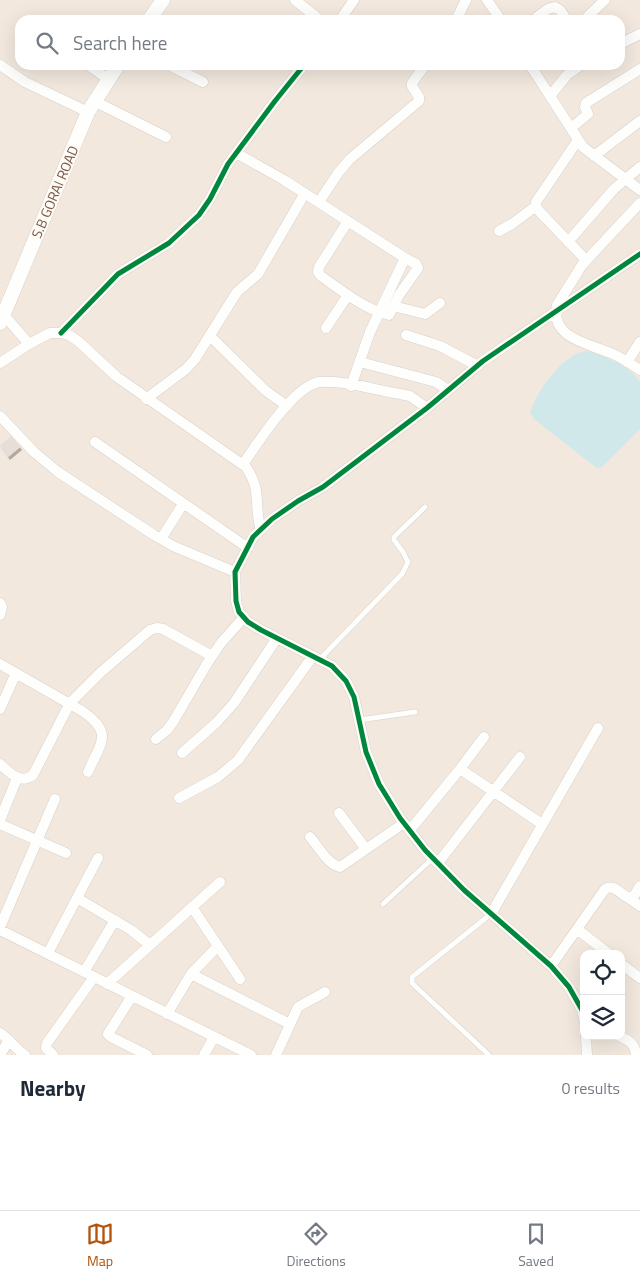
<!DOCTYPE html>
<html lang="en">
<head>
<meta charset="utf-8">
<style>
	body { margin:0; font-family:"Titillium Web",sans-serif; background:#f2f2f3; color:#1f2937 }
	.controls { position:absolute; right:15px; bottom:15px; display:grid; overflow:hidden; border-radius:10px; box-shadow:0 5px 20px #0002 }
	.controls button { width:45px; height:45px; display:grid; place-items:center; padding:0; border:0; border-bottom:1px solid #e0e1e3; background:#fff; color:#1f2937; font:25px sans-serif }
	.list { margin:0; padding:0; list-style:none }
	h2 { display:flex; justify-content:space-between; align-items:center; height:65px; margin:0; padding:0 20px; font-size:21px }
	h2 small { font-size:16px; font-weight:400; color:#747a83 }
	.icon { flex:none; width:28px; height:28px; fill:none; stroke:currentColor; stroke-width:2; stroke-linecap:round; stroke-linejoin:round }
	.map { position:relative; flex:none; width:640px; height:1055px; overflow:hidden }
	.search { position:absolute; background:#fff; box-shadow:0 5px 20px #0002; left:15px; right:15px; top:15px; height:55px; display:flex; align-items:center; gap:12px; box-sizing:border-box; padding:0 18px; border-radius:15px; color:#747a83; font-size:19px }
	.sheet { height:155px; background:#fff }
	nav { display:flex; justify-content:space-around; align-items:center; box-sizing:border-box; height:70px; border-top:1px solid #e0e1e3; background:#fff; font-size:14px; color:#747a83 }
	nav a { display:grid; justify-items:center; gap:2px }
	nav .on { color:#b45309 }
	.map>svg:first-child { display:block }
</style>
</head>
<body>
<div class="map">
<svg width="640" height="1055" viewBox="0 0 640 1055">
	<defs>
		<filter id="shadow"><feDropShadow dx="2" dy="3" stdDeviation="0" flood-color="#0004"/></filter>
	</defs>
	<rect width="100%" height="100%" fill="#f9f5f0"/>
	<path fill="#f2e8de" fill-rule="evenodd" d="M0 0H640V1055H0ZM20 20H620V65H20ZM584 954H621V1036H584Z"/>
	<path fill="#d0e8ea" d="M586 351C603 355 632 367 640 382V429L602 467 598 469 534 419 530 413C537 390 562 355 586 351Z"/>
	<path fill="#e6ded7" filter="url(#shadow)" d="M11 436 20 447 8 457 0 446Z"/>
	<g fill="none" stroke-linecap="round" stroke-linejoin="round">
		<defs>
			<path id="lane" d="M320 659 402 574 408 562 403 552 394 540V537L425 507
				M359 720 415 712
				M383 904 433 858
				M489 1055 415 986 412 983V977L491 914"/>
			<path id="street" d="M295 0 320 20
				M487 0 501 20
				M340 20 354 0
				M456 20 466 0
				M533 20 548 9 555 7 560 10 567 20
				M584 20 605 0
				M620 44 640 34
				M0 65 25 82 88 112
				M88 65 108 79
				M169 65 203 82
				M530 65 583 147 640 190
				M550 96 567 75 581 65
				M94 101 166 137
				M571 128 588 114 585 107 586 103 640 69
				M578 140 536 202 537 209 586 260
				M236 153 284 180 405 258 370 332 351 386
				M594 156 640 121
				M319 202 338 173 350 159 419 101V97L412 86V83L425 65
				M640 203 582 265 557 305C549 339 591 344 613 354 622 358 631 364 640 370
				M348 221 319 267 318 272 321 276C341 290 364 309 389 315L399 295 418 268 416 264 405 258
				M499 231 512 224 536 206
				M568 242 614 189 640 167
				M393 306 425 314 440 303
				M4 315 29 344
				M326 328 348 295
				M61 333 118 274 169 243 199 215 210 199 228 164 275 101 304 65
				M406 335 440 346 478 366
				M210 336 266 391 287 406
				M360 362 436 382 448 390
				M627 362 640 342
				M0 363 29 344 50 333H61L69 335 78 341 117 377 246 467C263 492 253 505 261 530
				M146 399 186 369 195 359 237 292 258 274 305 193
				M0 416 34 452 58 472 154 535 173 546 235 572
				M95 442 248 548
				M243 464C258 443 294 385 320 382 342 380 377 390 400 394L410 396 427 408
				M161 539 183 504
				M0 603 2 607 0 615
				M0 664 82 711C114 733 101 742 88 772
				M0 709 16 673
				M156 739 167 730 173 722 208 662 221 643 244 617
				M182 753 216 723 234 703 277 638
				M0 764C10 773 20 785 33 775L70 703 101 672 150 630 157 628 163 629 212 656
				M460 769 484 737
				M179 798 218 777 238 760 313 656
				M339 813 366 849
				M0 820 17 778
				M0 824 66 853
				M410 830 460 769 542 824
				M310 837C318 846 328 865 340 867L404 823
				M438 863 520 757
				M627 897 640 906
				M77 898 131 930 150 945
				M192 907 240 979
				M491 914 598 728
				M0 927 55 799
				M577 929 609 954
				M0 930 251 1055
				M48 953 98 858
				M621 964 640 978
				M551 966 605 889C614 884 619 893 627 897L634 896 640 886
				M84 972 115 920
				M191 974 290 1024
				M107 984 220 882
				M132 996 108 1034 111 1037 147 1055
				M167 1014 191 974 218 946
				M584 1019 582 1010 569 987 551 966 464 890 425 850 400 818 379 784 366 752 354 697 346 681 332 666 261 630 248 622 239 612 236 601 235 572 253 537 272 519 298 501 323 487 427 408 483 361 640 254
				M0 1033C10 1039 15 1049 25 1055
				M586 1036 587 1055
				M619 1036C629 1041 635 1043 636 1055
				M0 1055 9 1040
				M53 1055 46 1048 47 1043 94 977
				M204 1055 214 1037
				M276 1055 298 1007 325 992"/>
			<path id="secondary" d="M149 20 163 0
				M0 323 88 112 118 65"/>
		</defs>
		<use href="#lane" stroke="#d7d1cb" stroke-width="6"/>
		<use href="#street" stroke="#d7d1cb" stroke-width="11"/>
		<use href="#secondary" stroke="#d9d2cb" stroke-width="15"/>
		<use href="#lane" stroke="#fefefd" stroke-width="5"/>
		<use href="#street" stroke="#fefefd" stroke-width="10"/>
		<use href="#secondary" stroke="#fefefd" stroke-width="14"/>
		<defs>
			<path id="cycleway" d="M61 333 118 274 169 243 199 215 210 199 228 164 275 101 304 65
				M584 1019 582 1010 569 987 551 966 464 890 425 850 400 818 379 784 366 752 354 697 346 681 332 666 261 630 248 622 239 612 236 601 235 572 253 537 272 519 298 501 323 487 427 408 483 361 640 254"/>
		</defs>
		<use href="#cycleway" stroke="#fffaf3" stroke-width="8"/>
		<use href="#cycleway" stroke="#00873e" stroke-width="5"/>
	</g>
	<g text-anchor="middle" stroke-width="4" stroke-linejoin="round" paint-order="stroke">
		<g font-size="14" fill="#7a5c4d" stroke="#fffaf3">
			<text transform="translate(55 192) rotate(-67)" y="5">S.B GORAI ROAD</text>
		</g>
	</g>
</svg>
<div class="controls">
<button><svg class="icon" aria-label="locate" viewBox="0 0 24 24"><circle cx="12" cy="12" r="6"/><path d="M12 2v4M12 18v4M2 12h4M18 12h4"/></svg></button>
<button><svg class="icon" aria-label="layers" viewBox="0 0 24 24"><path d="M12 4l9 5-9 5-9-5zM3 14l9 5 9-5"/></svg></button>
</div>
<div class="search"><svg class="icon" aria-label="search" viewBox="0 0 24 24"><circle cx="10" cy="10" r="6"/><path d="M15 15l6 6"/></svg>Search here</div>
</div>
<section class="sheet">
<h2>Nearby<small>0 results</small></h2>
<ul class="list">
</ul>
</section>
<nav>
<a class="on"><svg class="icon" aria-label="map" viewBox="0 0 24 24"><path d="M3 6l6-2 6 2 6-2v14l-6 2-6-2-6 2zM9 4v14M15 6v14"/></svg>Map</a>
<a><svg class="icon" aria-label="directions" viewBox="0 0 24 24"><path d="M12 3l9 9-9 9-9-9zM9 14v-3h6M13 9l2 2-2 2"/></svg>Directions</a>
<a><svg class="icon" aria-label="saved" viewBox="0 0 24 24"><path d="M7 4h10v16l-5-4-5 4z"/></svg>Saved</a>
</nav>
</body>
</html>
